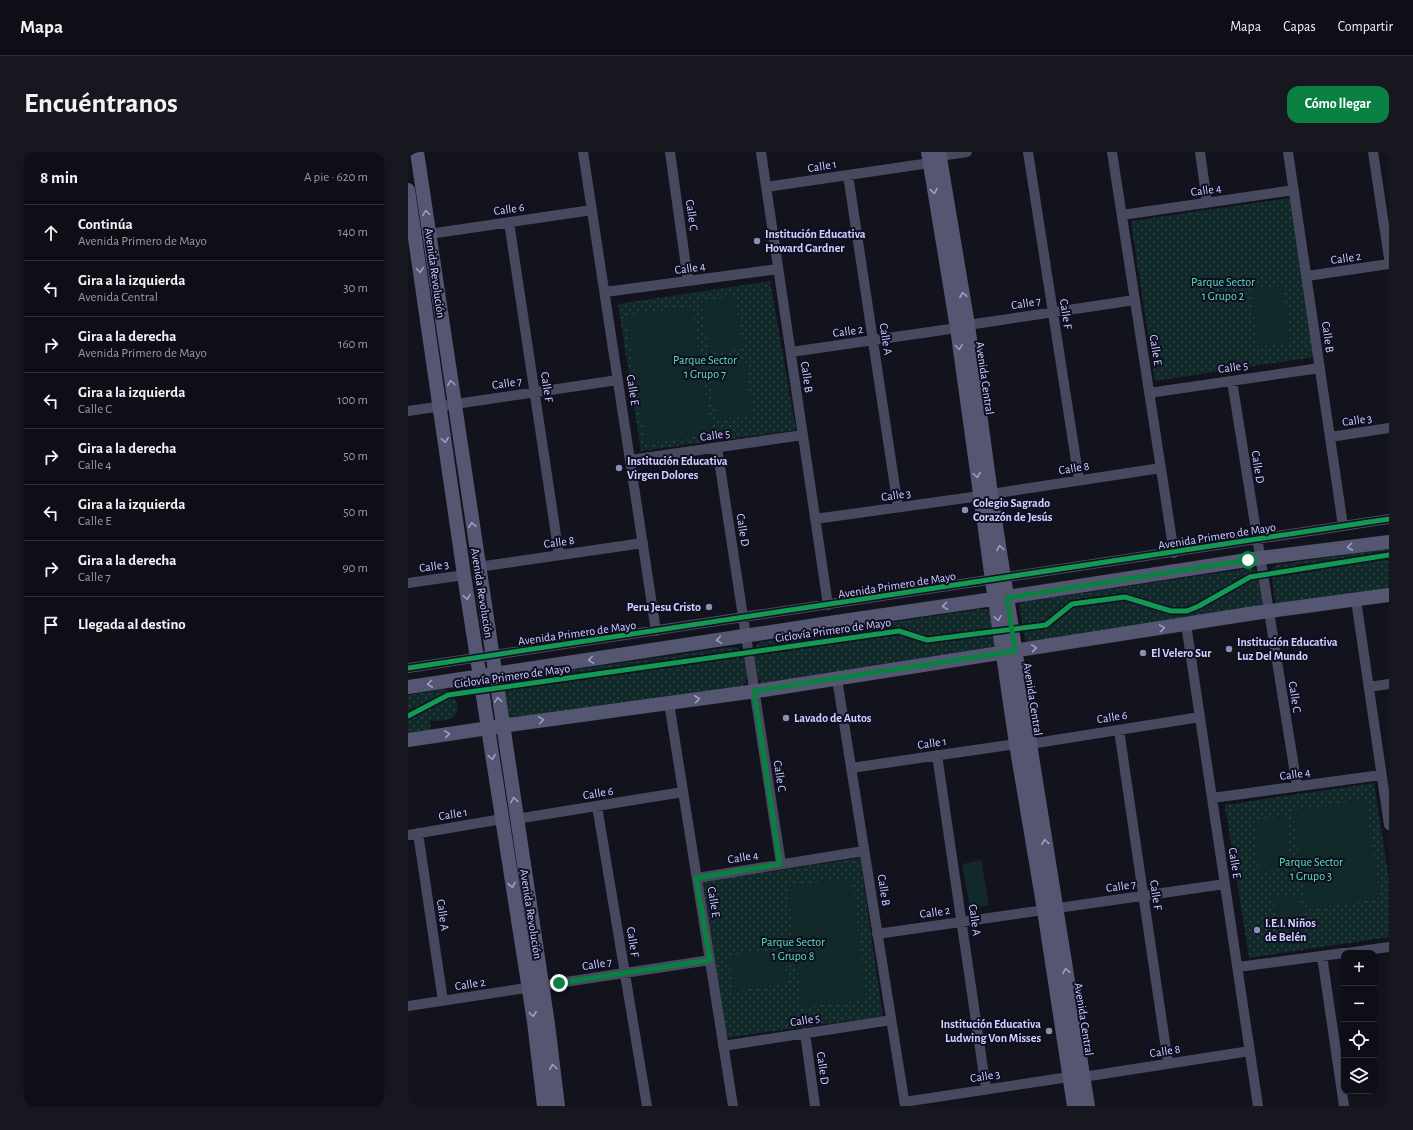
<!DOCTYPE html>
<html lang="es">
<head>
<meta charset="utf-8">
<style>
	body { margin:0; font-family:"Alegreya Sans",sans-serif; background:#17171f; color:#f1f3f6 }
	.controls { position:absolute; right:12px; bottom:12px; display:grid; overflow:hidden; border-radius:8px; box-shadow:0 1px 3px #0004 }
	.controls button { width:36px; height:36px; display:grid; place-items:center; padding:0; border:0; border-bottom:1px solid #2e2e35; background:#0e0e16; color:#f1f3f6; font:20px sans-serif }
	.stop { position:absolute; width:12px; height:12px; margin:-9px; border:3px solid #0b8043; border-radius:50%; background:#fff }
	.stop.end { background:#0b8043; border-color:#fff; box-shadow:0 1px 4px #0008 }
	.list { margin:0; padding:0; list-style:none }
	h2 { display:flex; justify-content:space-between; align-items:center; height:52px; margin:0; padding:0 16px; font-size:17px }
	h2 small { font-size:13px; font-weight:400; color:#9b9ca1 }
	.list li { display:grid; grid-template-columns:26px 1fr auto; gap:12px; align-items:center; box-sizing:border-box; height:56px; padding:0 16px; border-top:1px solid #2e2e35 }
	.list b { display:block; font-size:15px; white-space:nowrap }
	.list p { margin:0; font-size:13px; white-space:nowrap; color:#9b9ca1 }
	.list em { font-size:13px; font-style:normal; color:#9b9ca1 }
	.icon { flex:none; width:22px; height:22px; fill:none; stroke:currentColor; stroke-width:2; stroke-linecap:round; stroke-linejoin:round }
	.map { position:relative; flex:none; width:981px; height:954px; overflow:hidden; border-radius:12px }
	header { display:flex; align-items:center; gap:24px; box-sizing:border-box; height:56px; padding:0 20px; background:#0e0e16; border-bottom:1px solid #2e2e35 }
	header strong { font-size:19px }
	nav { display:flex; gap:22px; margin-inline-start:auto; font-size:14px }
	.intro { display:flex; align-items:center; justify-content:space-between; box-sizing:border-box; height:96px; padding:0 24px }
	h1 { margin:0; font-size:28px }
	.button { padding:10px 18px; border-radius:12px; background:#0b8043; color:#fff; font-size:14px; font-weight:700 }
	main { display:flex; gap:24px; padding:0 24px }
	aside { flex:1; background:#0e0e16; border-radius:12px; box-shadow:0 1px 3px #0004 }
	.map>svg:first-child { display:block }
</style>
</head>
<body>
<header>
<strong>Mapa</strong>
<nav><a>Mapa</a><a>Capas</a><a>Compartir</a></nav>
</header>
<div class="intro"><h1>Encuéntranos</h1><a class="button">Cómo llegar</a></div>
<main>
<aside>
<h2>8 min<small>A pie · 620 m</small></h2>
<ul class="list">
<li><svg class="icon" aria-label="ahead" viewBox="0 0 24 24"><path d="M12 20V5M6 11l6-6 6 6"/></svg><div><b>Continúa</b><p>Avenida Primero de Mayo</p></div><em>140 m</em></li>
<li><svg class="icon" aria-label="left" viewBox="0 0 24 24"><path d="M17 20v-9H6M10 6l-5 5 5 5"/></svg><div><b>Gira a la izquierda</b><p>Avenida Central</p></div><em>30 m</em></li>
<li><svg class="icon" aria-label="right" viewBox="0 0 24 24"><path d="M7 20v-9h11M14 6l5 5-5 5"/></svg><div><b>Gira a la derecha</b><p>Avenida Primero de Mayo</p></div><em>160 m</em></li>
<li><svg class="icon" aria-label="left" viewBox="0 0 24 24"><path d="M17 20v-9H6M10 6l-5 5 5 5"/></svg><div><b>Gira a la izquierda</b><p>Calle C</p></div><em>100 m</em></li>
<li><svg class="icon" aria-label="right" viewBox="0 0 24 24"><path d="M7 20v-9h11M14 6l5 5-5 5"/></svg><div><b>Gira a la derecha</b><p>Calle 4</p></div><em>50 m</em></li>
<li><svg class="icon" aria-label="left" viewBox="0 0 24 24"><path d="M17 20v-9H6M10 6l-5 5 5 5"/></svg><div><b>Gira a la izquierda</b><p>Calle E</p></div><em>50 m</em></li>
<li><svg class="icon" aria-label="right" viewBox="0 0 24 24"><path d="M7 20v-9h11M14 6l5 5-5 5"/></svg><div><b>Gira a la derecha</b><p>Calle 7</p></div><em>90 m</em></li>
<li><svg class="icon" aria-label="arrive" viewBox="0 0 24 24"><path d="M6 21V4h12l-3 4 3 4H6"/></svg><div><b>Llegada al destino</b></div></li>
</ul>
</aside>
<div class="map">
<svg width="981" height="954" viewBox="0 0 981 954">
	<defs>
		<pattern id="park-dots" width="8" height="8" patternUnits="userSpaceOnUse"><rect width="8" height="8" fill="#112928"/><path d="M2 2h.1M6 6h.1" fill="none" stroke="#334748" stroke-width="1.8" stroke-linecap="round"/></pattern>
	</defs>
	<rect width="100%" height="100%" fill="#13131e"/>
	<path fill="url(#park-dots)" d="M882 46 906 205 747 229 723 69Z
		M362 129 388 278 233 299 210 152Z
		M981 396V438L871 453 867 450 863 419 868 413Z
		M844 416 851 421 856 449 853 455 620 491 617 487 611 453 613 450Z
		M573 457H578L583 460 589 492 586 495 359 532 354 531 350 526 345 498 348 493 352 490Z
		M324 495C329 495 332 496 335 501 337 512 343 526 334 536L107 569 99 566 95 534 97 529 102 527Z
		M38 537C48 543 56 560 42 567 37 569 28 569 22 569L23 580 0 583V543Z
		M966 631 981 728V785L841 806 817 653Z
		M452 706 475 864 317 886 294 730Z"/>
	<path fill="#112928" d="M875 133 883 190 850 195 842 138Z
		M327 144 335 196 301 201 293 150Z
		M284 154 304 282 238 292 217 164Z
		M338 209 344 264 308 268 302 213Z
		M957 647 973 746 900 758 884 659Z
		M878 665 883 716 851 719 846 668Z
		M573 708 581 753 562 756 554 712Z
		M444 726 459 848 394 855 379 734Z
		M892 742 899 789 872 793 865 745Z
		M375 797 380 832 325 839 321 804Z"/>
	<g fill="none" stroke-linecap="round" stroke-linejoin="round">
		<path stroke="#47495f" stroke-width="10" d="M175 0 248 479
			M262 0 280 129
			M353 0 420 453
			M620 0 671 328
			M704 0 766 401
			M792 0 799 50
			M880 0 935 374
			M965 0 981 106
			M532 4 559 0
			M440 23 490 355
			M358 35 522 11
			M714 63 886 38
			M101 70 151 403
			M21 82 184 58
			M899 124 981 112
			M197 140 370 117
			M560 173 727 148
			M383 200 549 176
			M824 229 889 634
			M741 241 912 216
			M0 259 210 228
			M922 285 981 276
			M309 295 373 712
			M222 308 395 283
			M583 342 753 316
			M407 367 572 344
			M70 415 235 391
			M0 431 56 423
			M948 448 981 673
			M778 472 850 954
			M0 516 981 367
			M429 527 497 954
			M961 535 981 532
			M261 551 325 954
			M711 578 760 911
			M622 592 792 565
			M529 603 578 937
			M443 616 608 592
			M804 646 973 623
			M189 654 239 954
			M108 667 275 640
			M10 681 35 849
			M0 683 94 667
			M289 726 456 699
			M469 782 817 732
			M939 801 981 795
			M914 804 936 954
			M830 815 936 801
			M0 854 302 808
			M397 881 407 954
			M315 894 483 868
			M675 925 842 899
			M496 950 661 925"/>
		<path stroke="#545672" stroke-width="14" d="M9 0 140 872 150 954
			M520 0 549 176 584 428 608 592 636 758 666 954
			M531 0 560 173 583 342 622 592 680 954
			M0 38 56 423 126 870 136 954
			M0 535 428 470 599 445 852 406 981 390
			M0 588 94 574 356 538 847 461 981 443"/>
		<defs>
			<path id="cycleway" d="M0 516 981 367
				M0 564 40 543 491 479 519 488 638 473 664 452 717 445 763 459H779L791 454 842 425 981 403"/>
		</defs>
		<use href="#cycleway" stroke="#0f0e23" stroke-width="8"/>
		<use href="#cycleway" stroke="#139951" stroke-width="5"/>
	</g>
	<defs><path id="oneway-chevron" d="M-2-3.5L2.5 0L-2 3.5" fill="none" stroke-width="1.6" stroke-linecap="round" stroke-linejoin="round"/></defs>
	<g stroke="#9e9fc7">
		<use href="#oneway-chevron" transform="translate(526 39) rotate(81)"/>
		<use href="#oneway-chevron" transform="translate(18 61) rotate(-98)"/>
		<use href="#oneway-chevron" transform="translate(12 118) rotate(82)"/>
		<use href="#oneway-chevron" transform="translate(555 143) rotate(-99)"/>
		<use href="#oneway-chevron" transform="translate(551 195) rotate(82)"/>
		<use href="#oneway-chevron" transform="translate(43 231) rotate(-98)"/>
		<use href="#oneway-chevron" transform="translate(37 288) rotate(82)"/>
		<use href="#oneway-chevron" transform="translate(569 323) rotate(82)"/>
		<use href="#oneway-chevron" transform="translate(64 373) rotate(-99)"/>
		<use href="#oneway-chevron" transform="translate(942 395) rotate(173)"/>
		<use href="#oneway-chevron" transform="translate(592 396) rotate(-99)"/>
		<use href="#oneway-chevron" transform="translate(59 445) rotate(81)"/>
		<use href="#oneway-chevron" transform="translate(537 454) rotate(172)"/>
		<use href="#oneway-chevron" transform="translate(590 466) rotate(81)"/>
		<use href="#oneway-chevron" transform="translate(754 476) rotate(-9)"/>
		<use href="#oneway-chevron" transform="translate(311 488) rotate(171)"/>
		<use href="#oneway-chevron" transform="translate(626 496) rotate(-9)"/>
		<use href="#oneway-chevron" transform="translate(183 508) rotate(171)"/>
		<use href="#oneway-chevron" transform="translate(22 532) rotate(172)"/>
		<use href="#oneway-chevron" transform="translate(289 547) rotate(-8)"/>
		<use href="#oneway-chevron" transform="translate(90 548) rotate(-98)"/>
		<use href="#oneway-chevron" transform="translate(133 568) rotate(-8)"/>
		<use href="#oneway-chevron" transform="translate(39 582) rotate(-9)"/>
		<use href="#oneway-chevron" transform="translate(84 605) rotate(81)"/>
		<use href="#oneway-chevron" transform="translate(106 648) rotate(-99)"/>
		<use href="#oneway-chevron" transform="translate(637 690) rotate(-99)"/>
		<use href="#oneway-chevron" transform="translate(104 733) rotate(81)"/>
		<use href="#oneway-chevron" transform="translate(658 819) rotate(-99)"/>
		<use href="#oneway-chevron" transform="translate(125 862) rotate(81)"/>
		<use href="#oneway-chevron" transform="translate(145 915) rotate(-97)"/>
	</g>
	<g fill="none" stroke-linecap="round" stroke-linejoin="round">
		<path stroke="#0b8043" stroke-width="5" d="M151 831 302 808 288 726 372 712 346 539 607 499 599 446 840 408"/>
	</g>
	<g fill="#8e8eb0" stroke="#0f0e23" stroke-width="1.5">
		<circle cx="349" cy="89" r="4"/>
		<circle cx="211" cy="316" r="4"/>
		<circle cx="557" cy="358" r="4"/>
		<circle cx="301" cy="455" r="4"/>
		<circle cx="821" cy="497" r="4"/>
		<circle cx="735" cy="501" r="4"/>
		<circle cx="378" cy="566" r="4"/>
		<circle cx="849" cy="778" r="4"/>
		<circle cx="641" cy="879" r="4"/>
	</g>
	<g text-anchor="middle" stroke-width="4" stroke-linejoin="round" paint-order="stroke">
		<g font-size="12" fill="#d0d0ff" stroke="#0f0e23">
			<text transform="translate(414 14) rotate(-9)" y="4">Calle 1</text>
			<text transform="translate(798 38) rotate(-8)" y="4">Calle 4</text>
			<text transform="translate(101 57) rotate(-8)" y="4">Calle 6</text>
			<text transform="translate(284 63) rotate(82)" y="4">Calle C</text>
			<text transform="translate(938 106) rotate(-8)" y="4">Calle 2</text>
			<text transform="translate(282 116) rotate(-8)" y="4">Calle 4</text>
			<text transform="translate(27 121) rotate(82)" y="4">Avenida Revolución</text>
			<text transform="translate(618 151) rotate(-9)" y="4">Calle 7</text>
			<text transform="translate(658 162) rotate(81)" y="4">Calle F</text>
			<text transform="translate(440 179) rotate(-8)" y="4">Calle 2</text>
			<text transform="translate(920 185) rotate(82)" y="4">Calle B</text>
			<text transform="translate(478 187) rotate(81)" y="4">Calle A</text>
			<text transform="translate(748 198) rotate(81)" y="4">Calle E</text>
			<text transform="translate(825 215) rotate(-8)" y="4">Calle 5</text>
			<text transform="translate(399 225) rotate(82)" y="4">Calle B</text>
			<text transform="translate(577 226) rotate(82)" y="4">Avenida Central</text>
			<text transform="translate(99 231) rotate(-8)" y="4">Calle 7</text>
			<text transform="translate(139 235) rotate(81)" y="4">Calle F</text>
			<text transform="translate(225 238) rotate(81)" y="4">Calle E</text>
			<text transform="translate(949 268) rotate(-8)" y="4">Calle 3</text>
			<text transform="translate(307 283) rotate(-8)" y="4">Calle 5</text>
			<text transform="translate(850 315) rotate(81)" y="4">Calle D</text>
			<text transform="translate(666 316) rotate(-9)" y="4">Calle 8</text>
			<text transform="translate(488 343) rotate(-8)" y="4">Calle 3</text>
			<text transform="translate(335 378) rotate(81)" y="4">Calle D</text>
			<text transform="translate(809 384) rotate(-9)" y="4">Avenida Primero de Mayo</text>
			<text transform="translate(151 390) rotate(-8)" y="4">Calle 8</text>
			<text transform="translate(26 414) rotate(-8)" y="4">Calle 3</text>
			<text transform="translate(489 433) rotate(-9)" y="4">Avenida Primero de Mayo</text>
			<text transform="translate(74 441) rotate(81)" y="4">Avenida Revolución</text>
			<text transform="translate(425 478) rotate(-8)" y="4">Ciclovía Primero de Mayo</text>
			<text transform="translate(169 481) rotate(-8)" y="4">Avenida Primero de Mayo</text>
			<text transform="translate(104 524) rotate(-8)" y="4">Ciclovía Primero de Mayo</text>
			<text transform="translate(887 545) rotate(81)" y="4">Calle C</text>
			<text transform="translate(625 547) rotate(81)" y="4">Avenida Central</text>
			<text transform="translate(704 565) rotate(-9)" y="4">Calle 6</text>
			<text transform="translate(524 591) rotate(-8)" y="4">Calle 1</text>
			<text transform="translate(887 622) rotate(-8)" y="4">Calle 4</text>
			<text transform="translate(372 624) rotate(81)" y="4">Calle C</text>
			<text transform="translate(190 641) rotate(-9)" y="4">Calle 6</text>
			<text transform="translate(45 662) rotate(-9)" y="4">Calle 1</text>
			<text transform="translate(335 705) rotate(-9)" y="4">Calle 4</text>
			<text transform="translate(827 711) rotate(81)" y="4">Calle E</text>
			<text transform="translate(713 734) rotate(-8)" y="4">Calle 7</text>
			<text transform="translate(476 738) rotate(81)" y="4">Calle B</text>
			<text transform="translate(748 743) rotate(82)" y="4">Calle F</text>
			<text transform="translate(306 750) rotate(81)" y="4">Calle E</text>
			<text transform="translate(527 760) rotate(-8)" y="4">Calle 2</text>
			<text transform="translate(123 762) rotate(81)" y="4">Avenida Revolución</text>
			<text transform="translate(35 763) rotate(82)" y="4">Calle A</text>
			<text transform="translate(567 768) rotate(82)" y="4">Calle A</text>
			<text transform="translate(225 790) rotate(81)" y="4">Calle F</text>
			<text transform="translate(189 812) rotate(-9)" y="4">Calle 7</text>
			<text transform="translate(62 832) rotate(-9)" y="4">Calle 2</text>
			<text transform="translate(676 867) rotate(81)" y="4">Avenida Central</text>
			<text transform="translate(397 868) rotate(-9)" y="4">Calle 5</text>
			<text transform="translate(757 899) rotate(-9)" y="4">Calle 8</text>
			<text transform="translate(415 916) rotate(82)" y="4">Calle D</text>
			<text transform="translate(577 924) rotate(-9)" y="4">Calle 3</text>
		</g>
		<g font-size="12" font-weight="bold" fill="#d0d0ff" stroke="#0f0e23" text-anchor="start">
			<text x="357" y="86">Institución Educativa<tspan x="357" dy="14">Howard Gardner</tspan></text>
			<text x="219" y="313">Institución Educativa<tspan x="219" dy="14">Virgen Dolores</tspan></text>
			<text x="565" y="355">Colegio Sagrado<tspan x="565" dy="14">Corazón de Jesús</tspan></text>
			<text x="293" y="459" text-anchor="end">Peru Jesu Cristo</text>
			<text x="829" y="494">Institución Educativa<tspan x="829" dy="14">Luz Del Mundo</tspan></text>
			<text x="743" y="505">El Velero Sur</text>
			<text x="386" y="570">Lavado de Autos</text>
			<text x="857" y="775">I.E.I. Niños<tspan x="857" dy="14">de Belén</tspan></text>
			<text x="633" y="876" text-anchor="end">Institución Educativa<tspan x="633" dy="14">Ludwing Von Misses</tspan></text>
		</g>
		<g font-size="12" fill="#5ae1b1" stroke="#0f0e23">
			<text x="815" y="134">Parque Sector<tspan x="815" dy="14">1 Grupo 2</tspan></text>
			<text x="297" y="212">Parque Sector<tspan x="297" dy="14">1 Grupo 7</tspan></text>
			<text x="903" y="714">Parque Sector<tspan x="903" dy="14">1 Grupo 3</tspan></text>
			<text x="385" y="794">Parque Sector<tspan x="385" dy="14">1 Grupo 8</tspan></text>
		</g>
	</g>
</svg>
<div class="controls">
<button>+</button>
<button>−</button>
<button><svg class="icon" aria-label="locate" viewBox="0 0 24 24"><circle cx="12" cy="12" r="6"/><path d="M12 2v4M12 18v4M2 12h4M18 12h4"/></svg></button>
<button><svg class="icon" aria-label="layers" viewBox="0 0 24 24"><path d="M12 4l9 5-9 5-9-5zM3 14l9 5 9-5"/></svg></button>
</div>
<div class="stop" style="left:840px;top:408px"></div>
<div class="stop end" style="left:151px;top:831px"></div>
</div>
</main>
</body>
</html>
